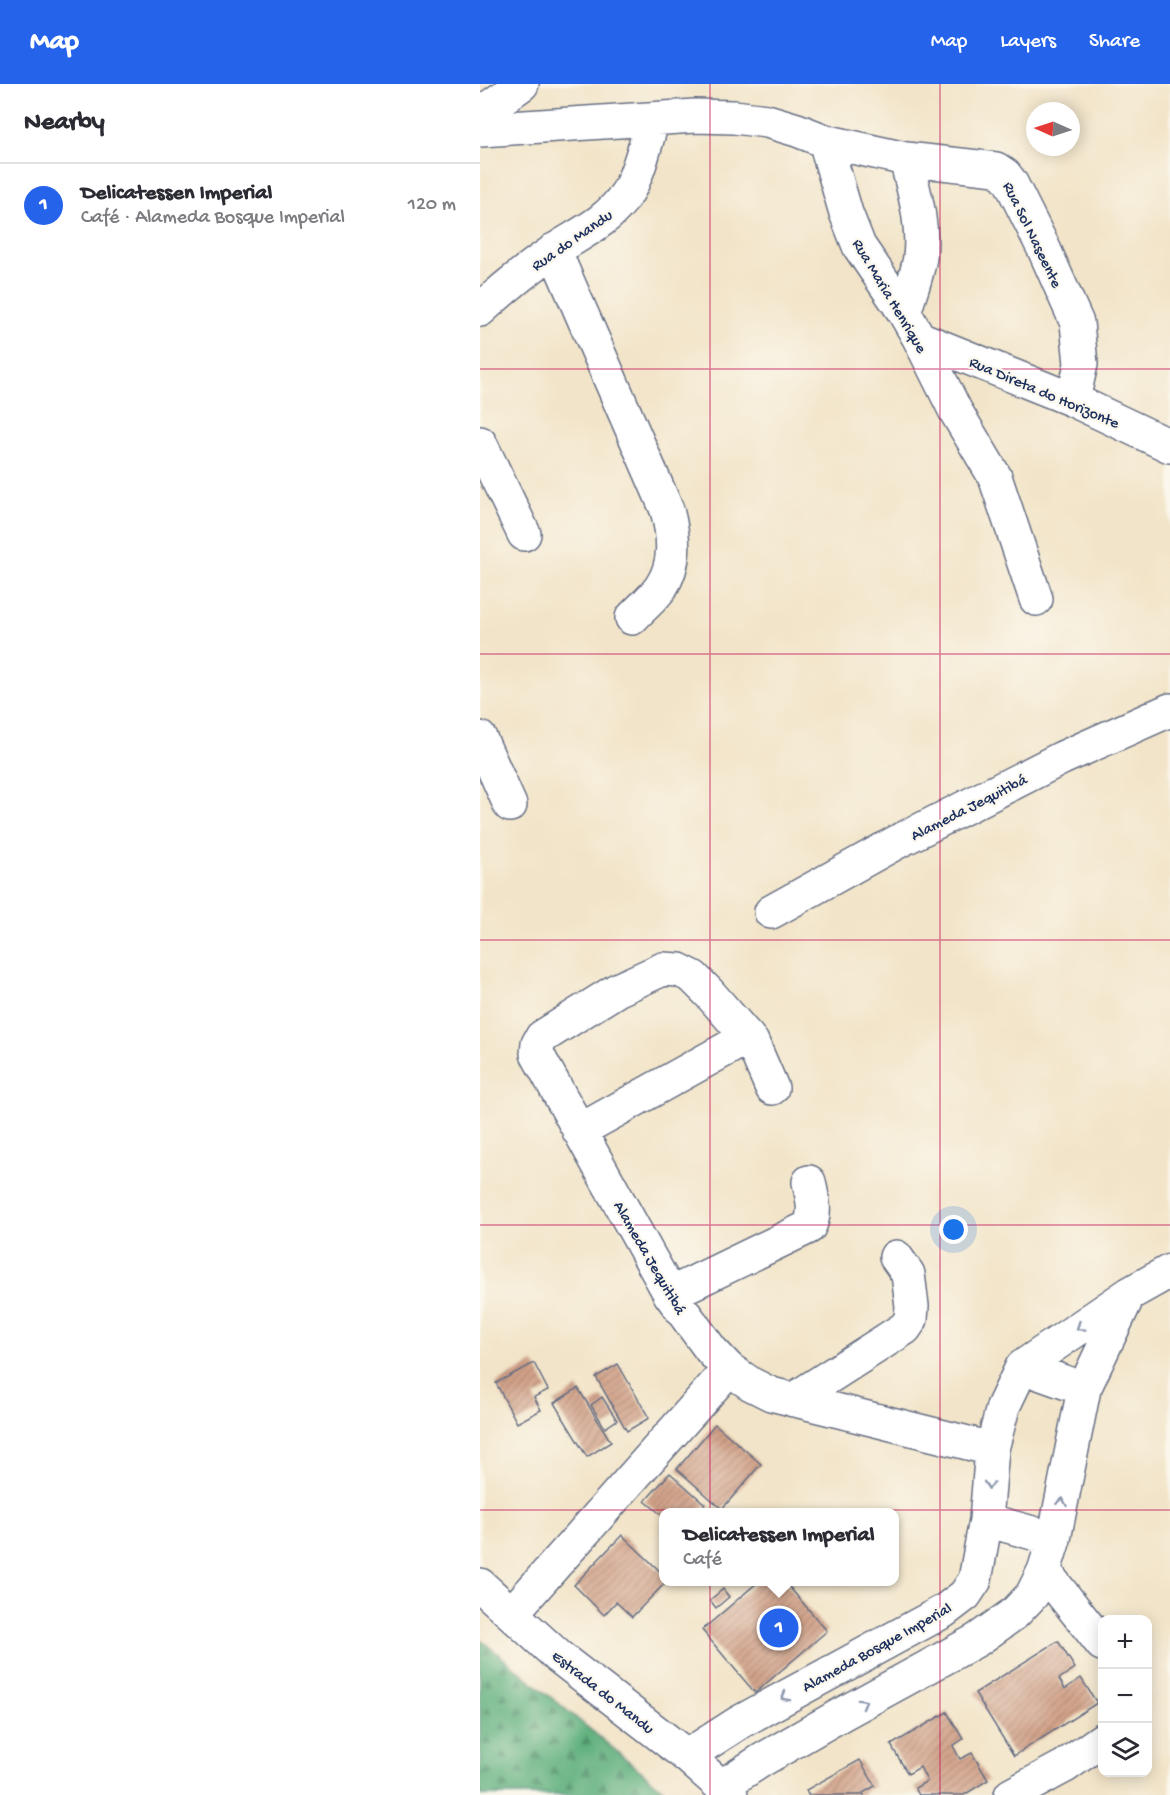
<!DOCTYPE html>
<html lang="en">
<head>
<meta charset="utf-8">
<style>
	body { margin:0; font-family:"Gochi Hand",sans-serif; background:#f2f2f3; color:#2b2b33 }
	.controls { position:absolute; right:18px; bottom:18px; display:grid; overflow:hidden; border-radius:12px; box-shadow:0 3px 15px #0003 }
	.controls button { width:54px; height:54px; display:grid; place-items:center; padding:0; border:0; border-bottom:2px solid #e1e1e2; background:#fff; color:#2b2b33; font:30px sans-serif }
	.compass { position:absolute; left:546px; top:18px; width:54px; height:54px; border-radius:50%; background:#fff; box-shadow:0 3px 15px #0003; rotate:273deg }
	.you { position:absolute; left:474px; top:1146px; width:21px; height:21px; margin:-15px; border:4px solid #fff; border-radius:50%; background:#1a73e8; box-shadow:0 0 0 9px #1a73e833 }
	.badge { display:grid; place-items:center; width:39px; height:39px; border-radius:50%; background:#2563eb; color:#fff; font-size:20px; font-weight:700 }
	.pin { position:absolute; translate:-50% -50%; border:3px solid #fff; box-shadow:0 2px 6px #0006 }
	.popup { position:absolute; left:179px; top:1424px; width:240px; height:78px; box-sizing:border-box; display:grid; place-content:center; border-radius:12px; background:#fff; filter:drop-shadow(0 2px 4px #0005); font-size:20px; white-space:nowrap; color:#7c7c81 }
	.popup b { font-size:22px; color:#2b2b33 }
	.popup::after { content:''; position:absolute; left:50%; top:100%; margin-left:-12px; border:12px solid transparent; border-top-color:#fff }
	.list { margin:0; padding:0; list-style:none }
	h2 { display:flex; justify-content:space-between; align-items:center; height:78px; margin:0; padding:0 24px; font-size:26px }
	h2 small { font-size:20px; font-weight:400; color:#7c7c81 }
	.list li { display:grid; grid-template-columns:39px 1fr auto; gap:18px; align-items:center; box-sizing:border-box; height:84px; padding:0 24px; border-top:2px solid #e1e1e2 }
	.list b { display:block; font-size:22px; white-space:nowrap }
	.list p { margin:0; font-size:20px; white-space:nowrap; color:#7c7c81 }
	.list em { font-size:20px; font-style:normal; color:#7c7c81 }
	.icon { flex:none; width:33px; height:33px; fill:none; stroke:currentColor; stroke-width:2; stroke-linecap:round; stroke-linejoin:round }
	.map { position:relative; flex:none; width:690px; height:1711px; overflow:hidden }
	header { display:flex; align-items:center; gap:36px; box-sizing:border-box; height:84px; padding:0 30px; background:#2563eb; color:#fff }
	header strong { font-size:28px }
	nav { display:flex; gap:33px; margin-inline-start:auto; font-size:21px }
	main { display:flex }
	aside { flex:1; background:#fff }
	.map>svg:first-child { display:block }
</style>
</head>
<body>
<header>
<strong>Map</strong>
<nav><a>Map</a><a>Layers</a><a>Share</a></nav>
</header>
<main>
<aside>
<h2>Nearby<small></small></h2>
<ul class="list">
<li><span class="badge">1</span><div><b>Delicatessen Imperial</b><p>Café · Alameda Bosque Imperial</p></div><em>120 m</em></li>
</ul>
</aside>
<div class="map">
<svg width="690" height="1711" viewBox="0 0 690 1711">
	<defs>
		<pattern id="forest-firs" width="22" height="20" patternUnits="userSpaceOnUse" patternTransform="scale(1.5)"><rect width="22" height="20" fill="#5daf7b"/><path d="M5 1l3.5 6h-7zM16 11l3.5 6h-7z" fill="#4c8f68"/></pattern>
		<pattern id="building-hatch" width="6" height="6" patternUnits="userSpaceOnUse" patternTransform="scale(1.5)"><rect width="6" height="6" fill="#d2a188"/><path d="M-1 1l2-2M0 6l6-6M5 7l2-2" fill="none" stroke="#aa8472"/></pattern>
	</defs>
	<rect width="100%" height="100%" fill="#fbf7ec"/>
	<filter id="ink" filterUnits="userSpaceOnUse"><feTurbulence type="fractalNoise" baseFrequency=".0167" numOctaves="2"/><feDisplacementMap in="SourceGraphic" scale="12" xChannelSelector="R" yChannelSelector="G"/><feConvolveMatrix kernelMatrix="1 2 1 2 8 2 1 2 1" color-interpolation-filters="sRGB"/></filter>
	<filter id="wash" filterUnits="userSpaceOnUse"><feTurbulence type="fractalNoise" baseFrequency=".008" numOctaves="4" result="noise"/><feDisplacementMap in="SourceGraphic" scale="24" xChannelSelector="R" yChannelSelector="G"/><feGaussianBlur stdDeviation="1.35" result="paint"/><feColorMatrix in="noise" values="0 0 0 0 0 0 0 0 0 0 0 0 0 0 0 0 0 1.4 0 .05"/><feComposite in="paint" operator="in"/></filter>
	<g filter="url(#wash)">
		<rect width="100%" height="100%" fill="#f2e4c8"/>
		<path fill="url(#forest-firs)" stroke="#3c6f6c" stroke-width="1.5" d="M0 1555 190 1711H0Z"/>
		<g id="blocks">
			<path fill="url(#building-hatch)" d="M54 1279 68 1306 54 1313 61 1326 37 1339 16 1299Z
				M138 1280 169 1334 147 1347 116 1293Z
				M98 1304 131 1358 107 1373 74 1319Z
				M122 1313 137 1336 125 1344 111 1321Z
				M235 1340 281 1380 242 1425 197 1385Z
				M190 1389 225 1420 218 1428H184V1433L165 1417Z
				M142 1451 184 1491V1498H186L152 1533 136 1518 124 1531 94 1501Z
				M278 1498H305L347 1547 275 1609 222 1546Z
				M243 1505 249 1513 236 1524 230 1516Z
				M578 1557 595 1584 579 1595 585 1605 601 1594 617 1619 534 1672 495 1609Z
				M467 1628 483 1655 473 1662 480 1675 492 1669 508 1696 484 1711H439L435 1704 447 1697 440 1683 428 1690 411 1661Z
				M380 1676 395 1702 383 1709 384 1711H328L326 1706Z"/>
		</g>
	</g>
	<g filter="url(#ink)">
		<use href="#blocks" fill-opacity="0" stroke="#666e83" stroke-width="1.5"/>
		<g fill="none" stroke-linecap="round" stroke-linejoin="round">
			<defs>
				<path id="minor" d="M0 46 215 32 254 33 287 37 317 46 345 57 366 129 379 162 424 228 439 254 475 326 515 393 556 515
					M345 57 426 75 516 85 525 91 531 99 564 165 597 239 601 280 593 316
					M74 166 187 426C194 452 197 479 181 503 174 514 161 524 152 534
					M0 226C23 205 46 186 72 168 100 149 127 139 147 109 159 90 166 57 173 35
					M424 228C430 210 437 192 440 173 444 140 434 107 426 75
					M439 254 593 316 690 362
					M0 359 44 450
					M0 654 30 721
					M291 828 417 758 582 674 690 626
					M292 1004 272 958 229 909 213 893 199 886 183 885 137 906 62 953 58 960 57 970 190 1210 231 1266 249 1285 271 1300 291 1310 512 1365
					M99 1047 268 953
					M190 1210 329 1143C337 1128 332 1113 329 1098
					M542 1283 604 1305
					M313 1316 425 1244 431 1235 432 1222 428 1190 416 1173
					M506 1436 574 1455
					M564 1487 622 1560
					M32 1529 249 1285
					M207 1672 260 1638 464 1527 485 1511 495 1496 506 1436 512 1365 523 1323 542 1283 649 1210 690 1187
					M242 1702 282 1676 362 1630 497 1556 535 1529 552 1511 564 1487 574 1455 604 1305 648 1212
					M531 1711 585 1682 622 1656"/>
				<path id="major" d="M0 30 42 0
					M0 1501 79 1573 207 1672 251 1711"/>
			</defs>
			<use href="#minor" stroke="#666e83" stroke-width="36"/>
			<use href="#major" stroke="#666e83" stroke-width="36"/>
			<use href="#minor" stroke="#fff" stroke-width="33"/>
			<use href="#major" stroke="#fff" stroke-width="33"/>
		</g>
		<defs><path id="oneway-chevron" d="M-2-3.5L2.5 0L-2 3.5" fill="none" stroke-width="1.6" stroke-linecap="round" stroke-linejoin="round" transform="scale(1.5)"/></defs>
		<g stroke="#8d97ae">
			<use href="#oneway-chevron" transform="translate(600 1243) rotate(146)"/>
			<use href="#oneway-chevron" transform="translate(509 1401) rotate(94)"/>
			<use href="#oneway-chevron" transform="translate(582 1418) rotate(-79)"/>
			<use href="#oneway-chevron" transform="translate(305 1613) rotate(151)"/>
			<use href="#oneway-chevron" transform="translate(383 1619) rotate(-29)"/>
		</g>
	</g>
	<path fill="none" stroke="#c2185b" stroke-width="1.5" stroke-opacity="0.55" d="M230 0V1711M460 0V1711M0 285H690M0 570H690M0 856H690M0 1141H690M0 1426H690"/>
	<g text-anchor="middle" stroke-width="4.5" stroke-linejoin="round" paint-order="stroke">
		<g font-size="16" fill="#1b2f5e" stroke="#fbf7ec">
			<text transform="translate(554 150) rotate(64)" y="6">Rua Sol Naseente</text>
			<text transform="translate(91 155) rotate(-35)" y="6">Rua do Mandu</text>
			<text transform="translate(411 211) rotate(59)" y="6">Rua Maria Henrique</text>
			<text transform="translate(565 307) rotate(23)" y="6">Rua Direta do Horizonte</text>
			<text transform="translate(488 722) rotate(-27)" y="6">Alameda Jequitibá</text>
			<text transform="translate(171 1173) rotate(60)" y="6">Alameda Jequitibá</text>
			<text transform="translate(396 1562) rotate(-29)" y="6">Alameda Bosque Imperial</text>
			<text transform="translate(124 1607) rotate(38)" y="6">Estrada do Mandu</text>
		</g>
	</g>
</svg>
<div class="controls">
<button>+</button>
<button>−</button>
<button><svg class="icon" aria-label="layers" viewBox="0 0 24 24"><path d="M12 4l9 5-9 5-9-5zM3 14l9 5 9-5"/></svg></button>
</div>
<svg class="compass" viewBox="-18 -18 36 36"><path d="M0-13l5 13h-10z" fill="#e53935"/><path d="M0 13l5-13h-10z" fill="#7c7c81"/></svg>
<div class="you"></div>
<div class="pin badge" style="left:299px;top:1544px">1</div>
<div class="popup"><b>Delicatessen Imperial</b>Café</div>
</div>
</main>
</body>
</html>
